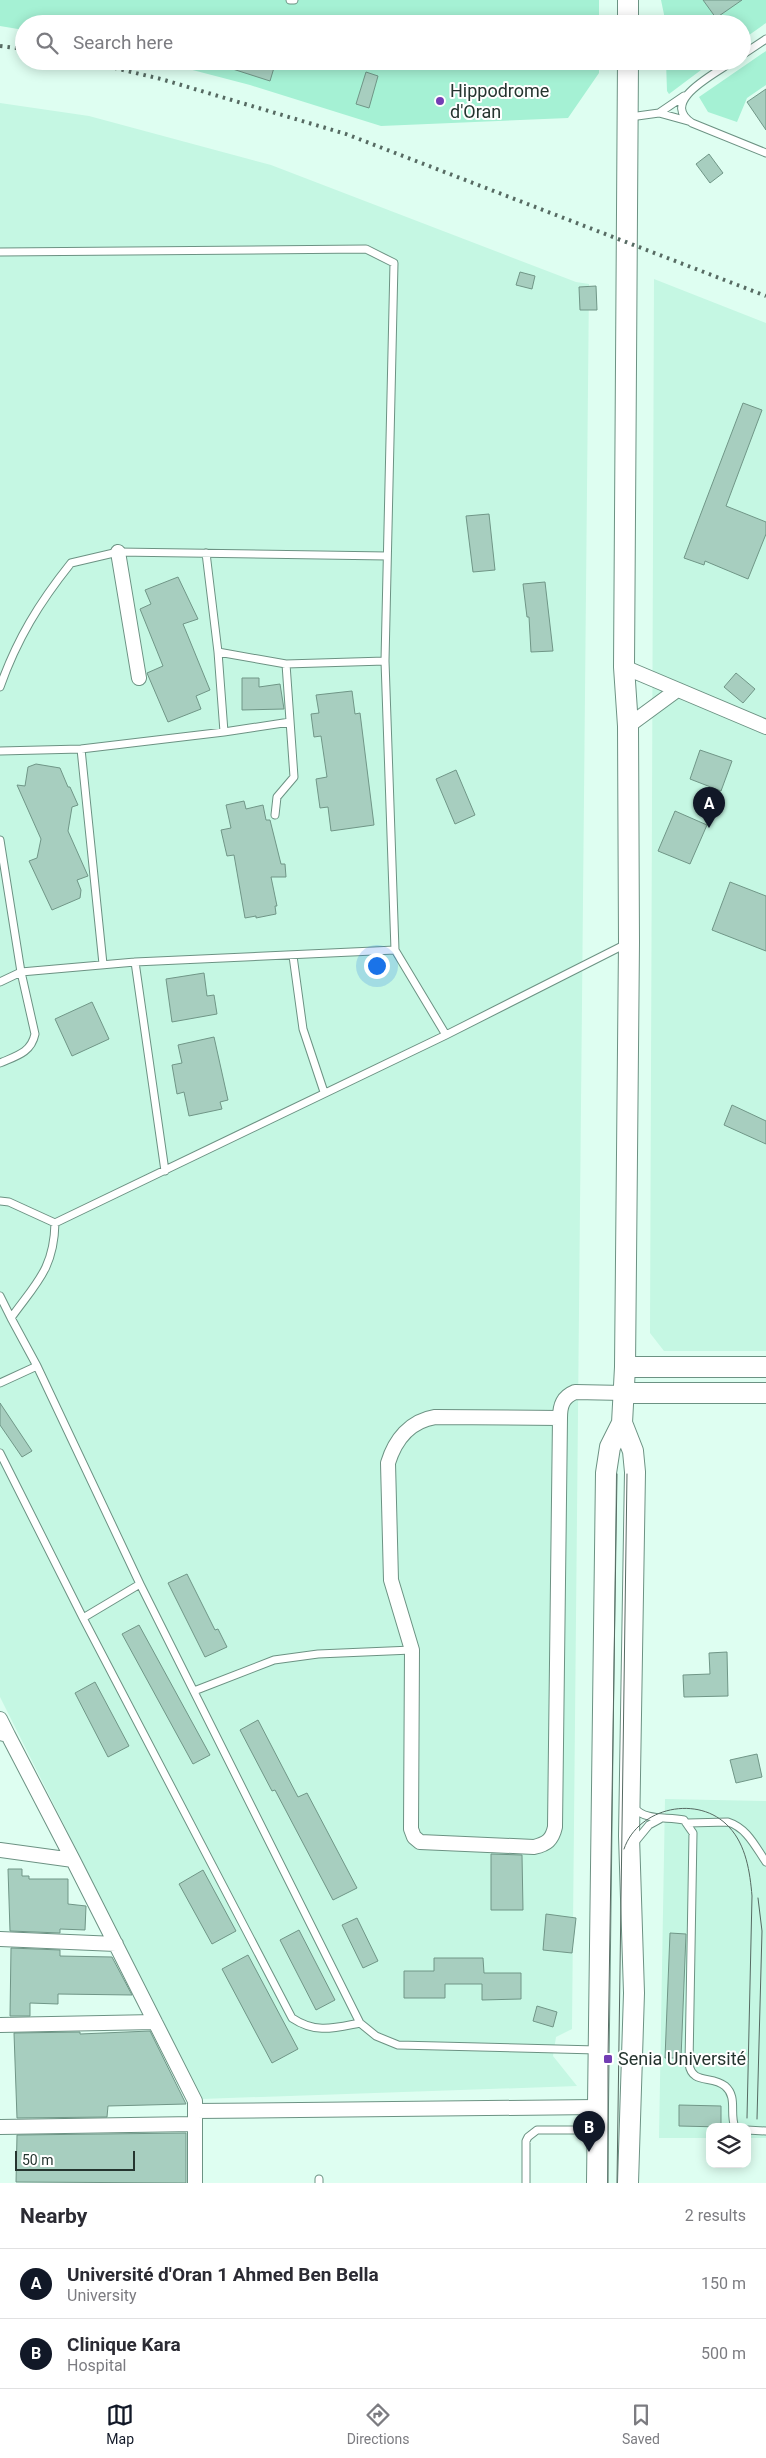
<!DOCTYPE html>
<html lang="en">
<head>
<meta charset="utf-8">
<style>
	body { margin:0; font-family:Roboto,sans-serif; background:#f2f2f3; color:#2b2b33 }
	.controls { position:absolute; right:15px; bottom:15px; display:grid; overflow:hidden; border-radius:10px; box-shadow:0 2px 12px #0003 }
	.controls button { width:45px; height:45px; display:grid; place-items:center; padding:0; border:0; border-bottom:1px solid #e1e1e2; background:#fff; color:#2b2b33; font:25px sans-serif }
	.scale { position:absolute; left:15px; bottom:12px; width:120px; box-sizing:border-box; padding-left:5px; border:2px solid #25352f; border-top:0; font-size:14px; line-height:18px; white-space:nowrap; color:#25352f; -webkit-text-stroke:4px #fff; paint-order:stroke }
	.you { position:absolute; left:376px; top:965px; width:18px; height:18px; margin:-12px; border:4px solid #fff; border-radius:50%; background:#1a73e8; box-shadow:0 0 0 8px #1a73e833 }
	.badge { display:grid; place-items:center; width:32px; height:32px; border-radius:50%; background:#111827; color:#fff; font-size:16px; font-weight:700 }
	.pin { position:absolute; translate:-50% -41px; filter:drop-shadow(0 1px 2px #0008) }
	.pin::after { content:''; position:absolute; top:26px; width:18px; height:15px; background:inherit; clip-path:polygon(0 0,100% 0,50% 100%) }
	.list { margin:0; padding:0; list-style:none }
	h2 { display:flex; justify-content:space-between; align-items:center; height:65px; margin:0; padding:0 20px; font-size:21px }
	h2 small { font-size:16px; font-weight:400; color:#7c7c81 }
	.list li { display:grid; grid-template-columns:32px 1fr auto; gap:15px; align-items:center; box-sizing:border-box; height:70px; padding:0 20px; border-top:1px solid #e1e1e2 }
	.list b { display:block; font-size:19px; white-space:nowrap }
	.list p { margin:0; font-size:16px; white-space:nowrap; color:#7c7c81 }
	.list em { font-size:16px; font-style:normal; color:#7c7c81 }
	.icon { flex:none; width:28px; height:28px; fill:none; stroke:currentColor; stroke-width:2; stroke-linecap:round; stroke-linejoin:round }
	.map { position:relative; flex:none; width:766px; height:2183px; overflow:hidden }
	.search { position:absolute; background:#fff; box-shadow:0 2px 12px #0003; left:15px; right:15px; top:15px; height:55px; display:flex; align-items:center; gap:12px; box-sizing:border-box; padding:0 18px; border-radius:28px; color:#7c7c81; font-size:19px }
	.sheet { height:205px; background:#fff }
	nav { display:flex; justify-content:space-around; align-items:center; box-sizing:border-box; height:70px; border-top:1px solid #e1e1e2; background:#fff; font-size:14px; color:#7c7c81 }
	nav a { display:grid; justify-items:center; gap:2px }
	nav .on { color:#111827 }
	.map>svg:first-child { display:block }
</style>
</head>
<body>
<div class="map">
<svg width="766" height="2183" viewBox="0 0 766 2183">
	<rect width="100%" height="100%" fill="#defef1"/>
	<path fill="#c5f7e3" d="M0 103 89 116 271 165 576 282 589 284 572 2029 556 2037 553 2056 577 2086 201 2099 0 1697Z
		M654 279 766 323V1351H664L650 1333Z
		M665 1799 766 1801V2138H747V2127H710V2138H659Z"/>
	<path fill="#a5f1d4" d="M0 0H599V24H24V30L0 26Z
		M661 0H766V23L742 40V24H666Z
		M766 51V85L747 98 737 122 708 112 699 97Z
		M158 61H599V73L568 118 381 126 250 85Z
		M666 61H713L669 94 667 91Z"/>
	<path fill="#a7cebf" stroke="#709687" d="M703 0H742L716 18Z
		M218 61H276L270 81 217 64Z
		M366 72 378 76 369 108 356 104Z
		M766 89V130L747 102Z
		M709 154 723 173 710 183 696 164Z
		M520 272 535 276 532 289 516 285Z
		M596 286 597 310H580L579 287Z
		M743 403 762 410 726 506 766 522V534L748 579 705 561 704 565 684 558Z
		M489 514 495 570 473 572 466 516Z
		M178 577 198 619 183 624 210 690 196 696 201 709 168 722 147 673 163 666 140 609 151 604 145 590Z
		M545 582 553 651 531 652 529 617H527L523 584Z
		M736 673 755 689 743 703 724 687Z
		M242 678H259V687L280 684 284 709 242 710Z
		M352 691 355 714 360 713 374 825 331 831 328 807 320 808 316 779 327 777 321 736 314 737 311 714 319 713 316 695Z
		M700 750 732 761 721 791 690 779Z
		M36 764 60 768 68 787H70L78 805 72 807 68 831 88 876 77 880 81 890 80 898 52 910 29 861 37 858 41 839 17 785 25 786 28 767Z
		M456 770 475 815 455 824 436 779Z
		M244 801 246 809 263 805 266 820H270L281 864H285L286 877H271L277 906H275L276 914 256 918V916L245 918 234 855 227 856 221 830 231 828 226 805Z
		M675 811 707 825 690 864 658 851Z
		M730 882 766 896V951L712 930Z
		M204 973 207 996 214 995 217 1014 172 1022 166 979Z
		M92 1002 109 1039 72 1056 55 1019Z
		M214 1037 228 1100 220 1102 222 1109 189 1116 184 1092 177 1094 172 1065 182 1063 178 1045Z
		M732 1105 766 1121V1144L724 1125Z
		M0 1403 32 1451 22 1457 0 1425Z
		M187 1574 215 1630 218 1629 227 1647 205 1657 168 1583Z
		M139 1625 210 1755 193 1764 122 1634Z
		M727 1652 728 1696 684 1697 683 1675 710 1674 709 1653Z
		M95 1682 129 1746 108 1757 75 1693Z
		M258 1720 298 1797 307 1793 357 1888 333 1900 275 1790 272 1791 240 1730Z
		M757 1754 762 1777 736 1783 730 1760Z
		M491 1854 522 1855 523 1910H491Z
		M8 1869H22V1876H29V1879H68V1904L86 1906 85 1930 60 1929V1933L10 1931Z
		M203 1870 236 1931 212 1944 179 1884Z
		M546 1914 576 1918 572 1953 543 1950Z
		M357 1918 378 1961 363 1968 342 1925Z
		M299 1930 335 2000 316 2010 280 1940Z
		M670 1933 686 1934 681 2058H665Z
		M11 1948 60 1950V1956L112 1957 132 1995 58 1994V2004L30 2003V2016H10Z
		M248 1955 298 2049 272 2063 222 1969Z
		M434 1958H483L484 1973H521V1999L482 2000V1984H445V1998H404V1971H434Z
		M537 2006 557 2012 553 2027 533 2021Z
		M150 2031 186 2104 108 2106 107 2117 17 2118 14 2033 80 2032V2034Z
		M679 2105 721 2106V2127L679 2126Z
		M186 2133V2183L16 2182 17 2135Z"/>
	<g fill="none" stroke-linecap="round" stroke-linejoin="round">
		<defs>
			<path id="lane" d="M290 0H294
				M742 55 766 39
				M733 61C717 73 658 101 692 123L766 153
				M684 96 659 113 688 121
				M630 117 659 113
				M0 252 366 249 394 263 385 661 395 950 446 1035
				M206 553 218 652 224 732
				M218 652 286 664 385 661
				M0 687C17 639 39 603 71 563L118 552 387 556
				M81 749 103 964
				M0 751 81 749 224 732 290 722
				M275 815 277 797 294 777 286 664
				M0 840 21 972 0 982
				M293 956 303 1029 324 1092
				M135 962 165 1171
				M0 1063C16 1056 31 1053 35 1034L21 972 135 962 395 950
				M0 1201 9 1202 55 1223
				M0 1296 11 1318C36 1283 54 1269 55 1223L446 1035 626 944
				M11 1318 37 1366 140 1584 360 2023 376 2036 398 2045 597 2050
				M0 1383 37 1366
				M0 1453 83 1618 292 2018C316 2034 334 2028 360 2023
				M83 1618 140 1584
				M194 1691 274 1660 318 1654 412 1650
				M633 1807C647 1822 666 1816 684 1820L693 1833 689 2064C692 2085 712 2075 725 2086 738 2097 729 2114 735 2127
				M688 1823 728 1822C747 1828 755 1846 766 1862
				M635 1842 649 1825 660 1819
				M747 2130 766 2131
				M319 2179V2183
				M526 2183V2141L528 2137 537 2130H596"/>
			<path id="street" d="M118 552 139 678
				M624 667 766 727
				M628 726 677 690
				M560 1418 435 1417C410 1421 395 1440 388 1463L391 1580 412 1650 411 1829 414 1837 420 1842 534 1847C547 1844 552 1840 555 1827L560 1418C560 1405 563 1397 575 1392L624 1393
				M0 1719 8 1735
				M0 1733 8 1735 73 1860 195 2101V2183
				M0 1850 73 1860
				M0 1939 116 1944
				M0 2025 155 2022
				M195 2111 597 2107
				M0 2127 195 2124"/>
			<path id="secondary" d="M628 24V0
				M625 1367H766
				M624 1393H766
				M622 1423 633 1451 635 1472 629 1836 634 1993 628 2183
				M597 2183 606 1473 610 1447 622 1423 625 1367 629 942 628 726 624 667 628 61"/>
		</defs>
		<use href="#lane" stroke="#6c9283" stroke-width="9"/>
		<use href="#street" stroke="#6c9283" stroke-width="16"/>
		<use href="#secondary" stroke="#6c9283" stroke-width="22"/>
		<use href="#lane" stroke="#fff" stroke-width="7"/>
		<use href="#street" stroke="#fff" stroke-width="14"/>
		<use href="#secondary" stroke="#fff" stroke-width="20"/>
		<path stroke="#566a62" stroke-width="1" d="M624 1849C638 1807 699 1794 729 1827 746 1845 750 1872 752 1896L747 2118
			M757 2119 762 1931 758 1898
			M608 2183V2059L617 1474
			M617 2183 627 1474"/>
		<path stroke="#566a62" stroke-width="4" stroke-dasharray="2.5 5" stroke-linecap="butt" d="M0 46 24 49
			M85 61 161 79 346 134 766 296"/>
	</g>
	<g fill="#733db4" stroke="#fff" stroke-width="2">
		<circle cx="440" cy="101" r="5"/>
		<rect x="603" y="2054" width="10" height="10" rx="2.5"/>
	</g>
	<g text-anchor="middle" stroke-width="4" stroke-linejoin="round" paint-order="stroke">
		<g font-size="18" fill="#25352f" stroke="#fff" text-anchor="start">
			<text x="450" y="97">Hippodrome<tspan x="450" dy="21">d'Oran</tspan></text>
			<text x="618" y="2065">Senia Université</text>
		</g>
	</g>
</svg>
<div class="controls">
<button><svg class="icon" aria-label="layers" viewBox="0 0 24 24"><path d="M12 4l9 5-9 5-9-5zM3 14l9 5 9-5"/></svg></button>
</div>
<div class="scale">50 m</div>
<div class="you"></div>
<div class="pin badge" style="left:709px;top:828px">A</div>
<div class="pin badge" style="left:589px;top:2152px">B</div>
<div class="search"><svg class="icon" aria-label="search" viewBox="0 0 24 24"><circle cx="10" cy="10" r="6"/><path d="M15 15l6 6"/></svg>Search here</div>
</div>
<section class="sheet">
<h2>Nearby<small>2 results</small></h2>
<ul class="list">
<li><span class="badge">A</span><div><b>Université d'Oran 1 Ahmed Ben Bella</b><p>University</p></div><em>150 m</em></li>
<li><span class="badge">B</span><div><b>Clinique Kara</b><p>Hospital</p></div><em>500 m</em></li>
</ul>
</section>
<nav>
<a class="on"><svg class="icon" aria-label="map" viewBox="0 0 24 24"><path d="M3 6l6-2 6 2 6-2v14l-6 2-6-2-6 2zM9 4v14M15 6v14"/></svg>Map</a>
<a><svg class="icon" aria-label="directions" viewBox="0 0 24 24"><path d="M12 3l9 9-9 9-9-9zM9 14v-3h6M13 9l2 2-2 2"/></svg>Directions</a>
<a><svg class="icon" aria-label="saved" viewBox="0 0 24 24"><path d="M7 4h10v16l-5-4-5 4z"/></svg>Saved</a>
</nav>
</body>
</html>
